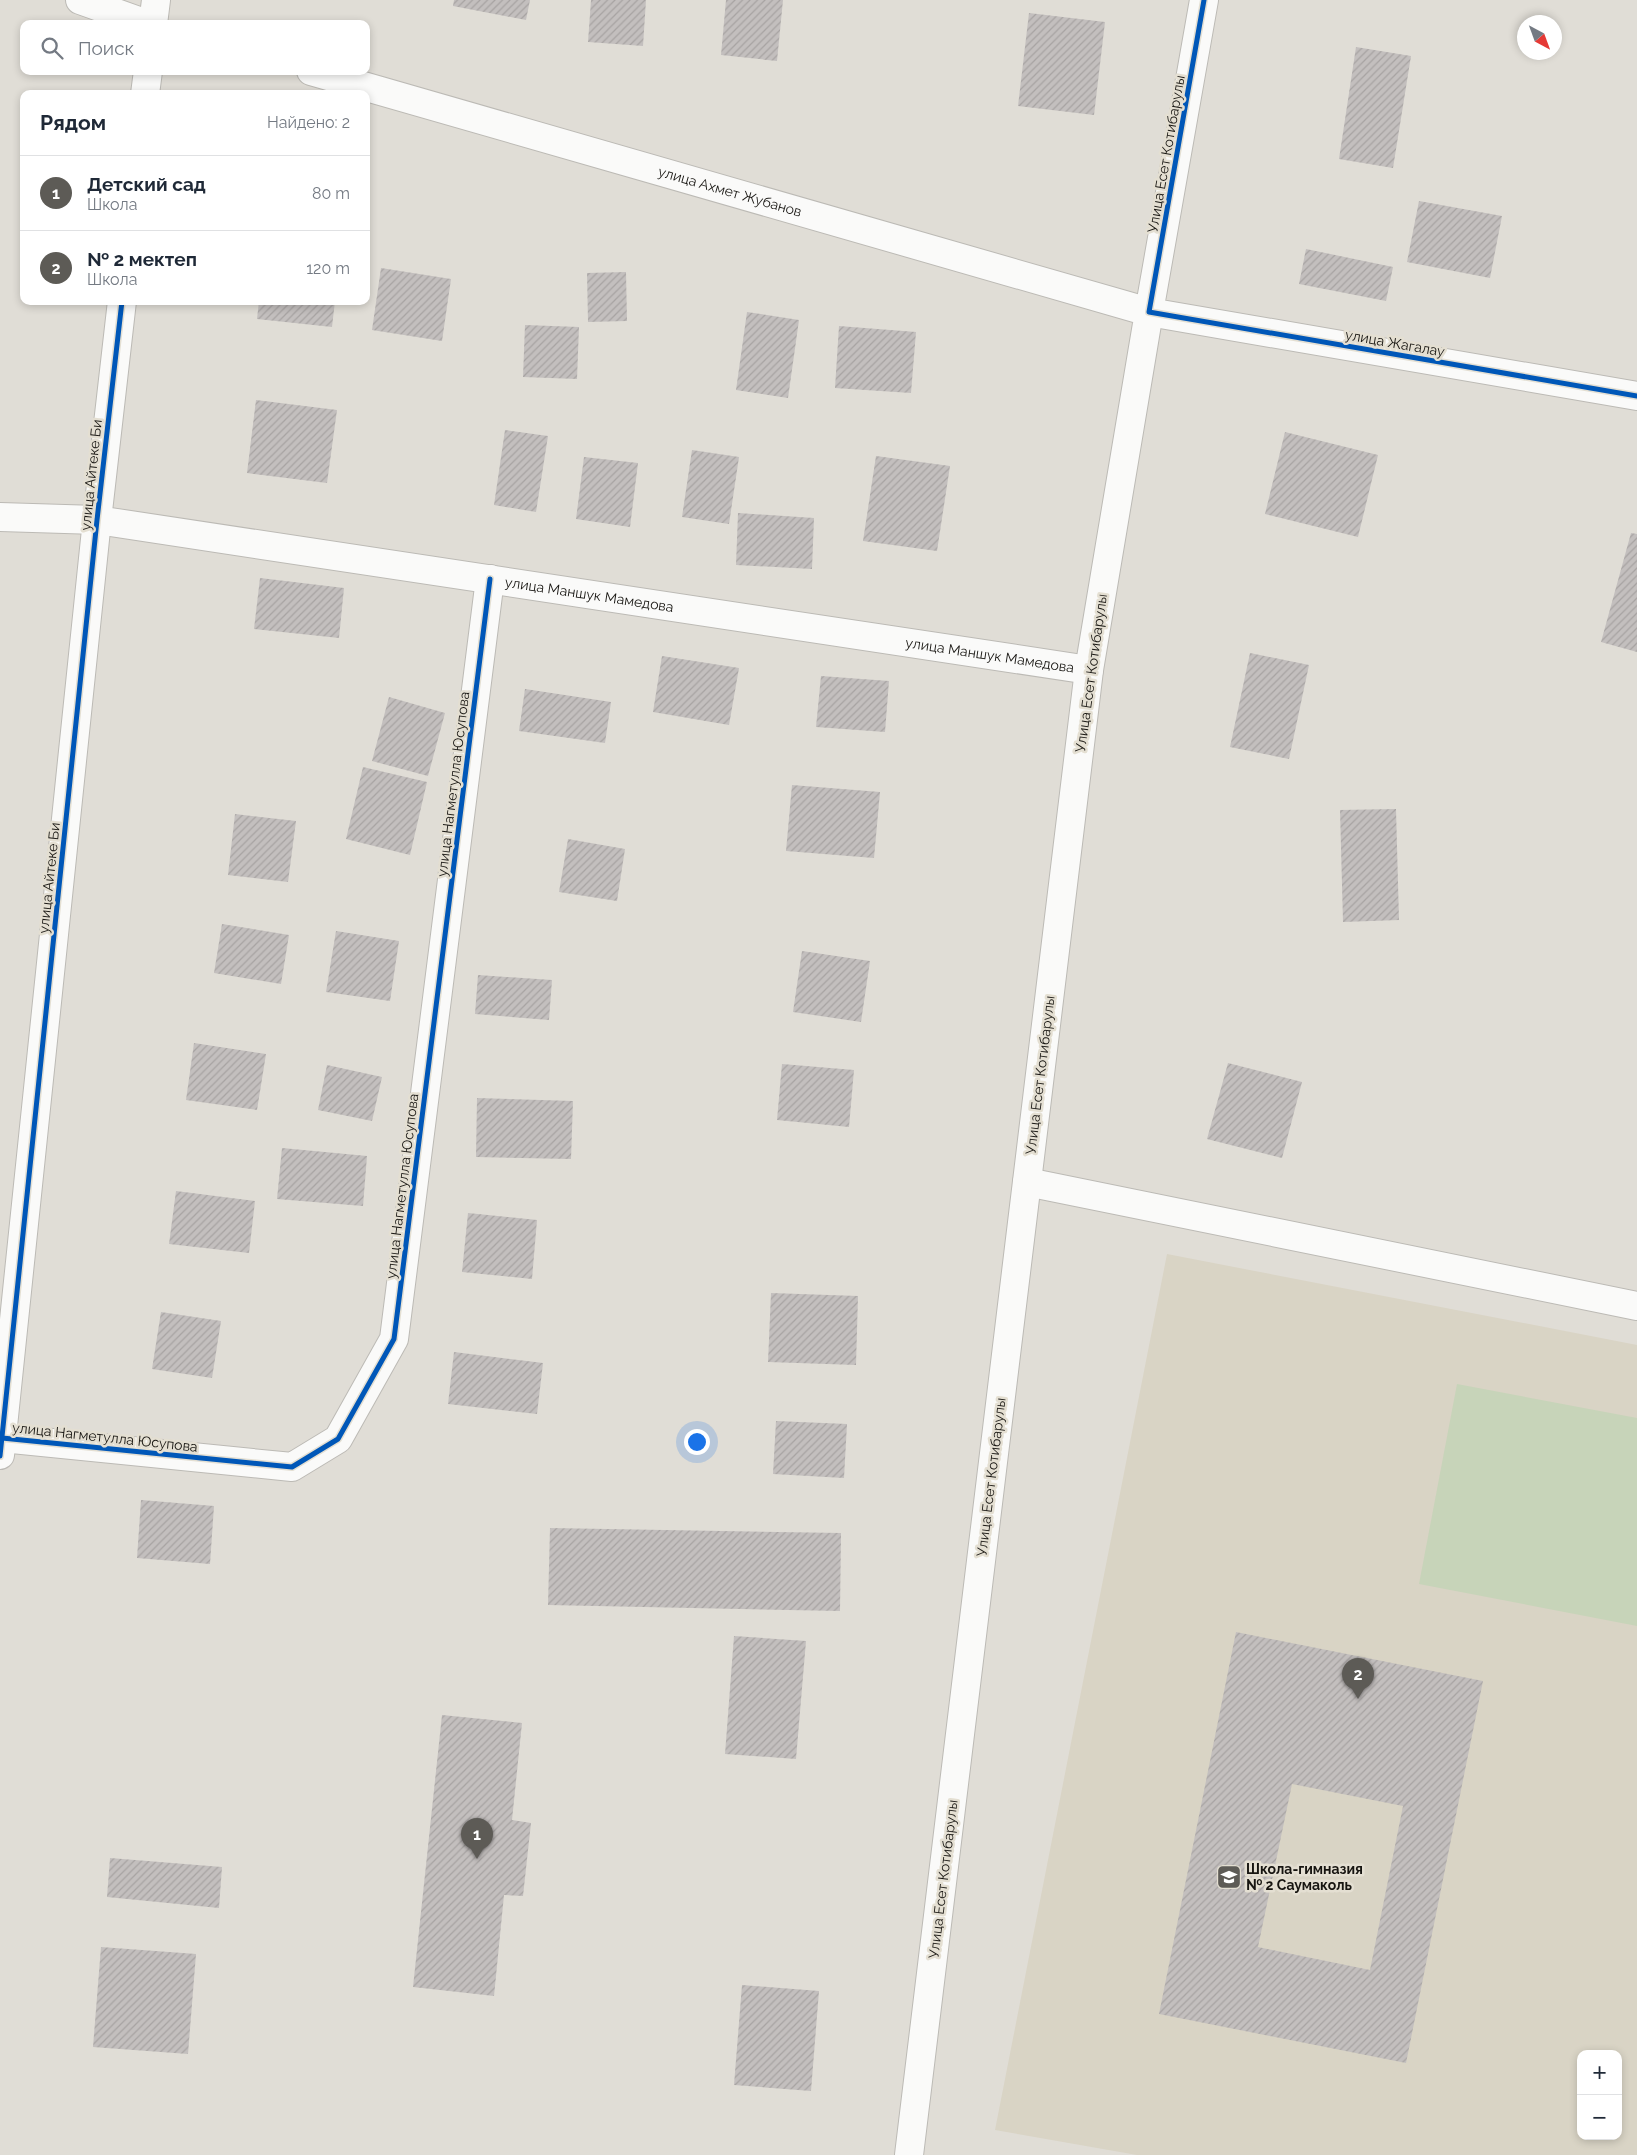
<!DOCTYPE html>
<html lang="ru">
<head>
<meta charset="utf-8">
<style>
	body { margin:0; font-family:Raleway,sans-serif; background:#f2f2f3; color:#1f2937 }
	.controls { position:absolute; right:15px; bottom:15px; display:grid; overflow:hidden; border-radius:10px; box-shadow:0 2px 8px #0003 }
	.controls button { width:45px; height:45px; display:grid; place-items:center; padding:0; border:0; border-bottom:1px solid #e0e1e3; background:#fff; color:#1f2937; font:25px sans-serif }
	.compass { position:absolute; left:1517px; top:15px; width:45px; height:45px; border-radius:50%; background:#fff; box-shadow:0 2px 8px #0003; rotate:139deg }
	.you { position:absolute; left:696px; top:1441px; width:18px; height:18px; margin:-12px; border:4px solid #fff; border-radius:50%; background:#1a73e8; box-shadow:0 0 0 8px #1a73e833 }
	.badge { display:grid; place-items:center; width:32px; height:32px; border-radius:50%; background:#5d5b56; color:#fff; font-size:16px; font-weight:700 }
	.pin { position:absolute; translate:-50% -41px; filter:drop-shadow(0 1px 2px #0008) }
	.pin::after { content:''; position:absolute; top:26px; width:18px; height:15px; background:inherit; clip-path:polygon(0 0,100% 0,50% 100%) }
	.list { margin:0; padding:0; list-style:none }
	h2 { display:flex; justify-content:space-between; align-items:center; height:65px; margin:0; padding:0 20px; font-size:21px }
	h2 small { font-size:16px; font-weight:400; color:#747a83 }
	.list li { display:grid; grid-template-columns:32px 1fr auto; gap:15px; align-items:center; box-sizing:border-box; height:75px; padding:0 20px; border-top:1px solid #e0e1e3 }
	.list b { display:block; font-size:19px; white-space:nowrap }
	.list p { margin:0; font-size:16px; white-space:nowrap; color:#747a83 }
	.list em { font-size:16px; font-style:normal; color:#747a83 }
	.icon { flex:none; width:28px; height:28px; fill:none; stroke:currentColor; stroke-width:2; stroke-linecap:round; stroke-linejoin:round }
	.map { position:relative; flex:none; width:1637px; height:2155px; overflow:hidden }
	.search { position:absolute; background:#fff; box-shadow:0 2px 8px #0003; left:20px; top:20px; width:350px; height:55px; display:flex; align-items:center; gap:12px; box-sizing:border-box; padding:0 18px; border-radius:10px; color:#747a83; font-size:19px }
	.panel { position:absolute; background:#fff; box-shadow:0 2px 8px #0003; left:20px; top:90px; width:350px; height:215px; border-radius:10px }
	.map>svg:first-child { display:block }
</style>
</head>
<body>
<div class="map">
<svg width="1637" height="2155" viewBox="0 0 1637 2155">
	<defs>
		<pattern id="building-hatch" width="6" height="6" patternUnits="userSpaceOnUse" patternTransform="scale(1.25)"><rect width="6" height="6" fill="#c3bfbe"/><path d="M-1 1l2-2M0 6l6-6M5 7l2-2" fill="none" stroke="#a7a3a2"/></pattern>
	</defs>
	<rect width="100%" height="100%" fill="#e0ddd6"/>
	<path fill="#d9d4c5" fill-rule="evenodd" d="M1167 1254 1637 1345V2155H1137L995 2130ZM1581 2054H1618V2136H1581Z"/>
	<path fill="#c7d4b9" d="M1457 1384 1637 1418V1626L1419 1584Z"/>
	<path fill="url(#building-hatch)" fill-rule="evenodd" d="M454 0H530L526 20 453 6Z
		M591 0H646L643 46 588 42Z
		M726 0H783L777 61 721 55Z
		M1029 13 1105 22 1094 115 1018 106Z
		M1356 47 1411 56 1393 168 1339 159Z
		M1419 201 1502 216 1490 278 1407 262Z
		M1306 249 1393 267 1386 301 1299 284Z
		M381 268 451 279 442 341 372 330Z
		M626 272 627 321 588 322 587 273Z
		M259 301H335L332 327 257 319Z
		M747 312 799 320 788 398 736 390Z
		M525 325 579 327 577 379 523 377Z
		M839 326 916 332 911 393 835 388Z
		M256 400 337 410 327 483 247 473Z
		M505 430 548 436 536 512 494 505Z
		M1285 432 1378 455 1358 537 1265 514Z
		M692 450 739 457 729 524 682 517Z
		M876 456 950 466 937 551 863 541Z
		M584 457 638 463 630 527 576 519Z
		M738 513 814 518 812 569 736 565Z
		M1631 533 1637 534V652L1601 642Z
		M260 578 344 588 339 638 254 629Z
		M1250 653 1309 665 1289 759 1230 747Z
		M662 656 739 668 729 725 653 712Z
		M821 676 889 681 885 732 816 727Z
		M525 689 611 702 605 743 519 731Z
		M389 697 445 713 428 776 372 761Z
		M363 767 427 782 410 855 346 839Z
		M792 785 880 792 874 858 786 851Z
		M1396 809 1399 920 1343 922 1340 810Z
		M235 814 296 821 288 882 228 875Z
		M568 839 625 849 617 901 559 892Z
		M222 924 289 935 281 984 214 973Z
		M336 931 399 941 390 1001 326 992Z
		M802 951 870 961 861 1022 793 1012Z
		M478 975 552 980 549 1020 475 1014Z
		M194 1043 266 1054 257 1110 186 1100Z
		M1228 1063 1302 1082 1282 1158 1207 1139Z
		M782 1064 854 1070 849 1127 777 1120Z
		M327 1065 382 1077 372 1121 318 1110Z
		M477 1098 573 1101 571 1159 476 1157Z
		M282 1148 367 1156 363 1206 277 1199Z
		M176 1191 255 1201 249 1253 169 1244Z
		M468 1213 537 1220 532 1279 462 1272Z
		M771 1293 858 1296 856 1365 768 1362Z
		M161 1312 221 1321 212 1378 152 1369Z
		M454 1352 543 1363 537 1414 448 1404Z
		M776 1421 847 1424 844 1478 773 1474Z
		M141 1500 214 1506 210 1564 137 1558Z
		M550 1528 841 1533 840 1611 548 1605Z
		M1236 1632 1483 1681 1406 2063 1159 2014ZM1292 1784 1403 1806 1370 1970 1258 1947Z
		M734 1636 806 1641 796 1759 725 1754Z
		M442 1715 522 1723 512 1820 531 1823 523 1896 504 1895 494 1996 413 1987Z
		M110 1858 222 1867 219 1908 107 1897Z
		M101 1947 196 1954 188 2054 93 2047Z
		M742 1985 819 1991 811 2091 734 2085Z"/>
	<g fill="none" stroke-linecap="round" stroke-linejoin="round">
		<defs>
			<g id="minor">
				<path d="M1204 0 1149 312 1637 396"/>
				<path d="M153 24 156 0"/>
				<path d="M145 94 148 71"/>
				<path id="s1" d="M0 517 97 520 1089 670"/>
				<path d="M1027 1182 1637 1306"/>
				<path d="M2 1438 292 1467 338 1439 394 1339 490 579"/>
				<path d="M0 1455 97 520 122 301"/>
			</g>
			<g id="secondary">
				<path d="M80 0 147 24"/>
				<path id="s2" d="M311 71 1149 312 1089 670 909 2155"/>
			</g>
		</defs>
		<use href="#minor" stroke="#bcbab5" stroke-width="30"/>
		<use href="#secondary" stroke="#bcbab5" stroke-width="30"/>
		<use href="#minor" stroke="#fafaf9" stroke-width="28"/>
		<use href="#secondary" stroke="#fafaf9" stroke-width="28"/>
		<defs>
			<path id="cycleway" d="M1204 0 1149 312 1637 396
				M2 1438 292 1467 338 1439 394 1339 490 579
				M0 1456 97 520 122 301"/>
		</defs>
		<use href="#cycleway" stroke="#e4dfd2" stroke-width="8"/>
		<use href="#cycleway" stroke="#0057b8" stroke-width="5"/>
	</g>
	<defs>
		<symbol id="school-square" viewBox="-11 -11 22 22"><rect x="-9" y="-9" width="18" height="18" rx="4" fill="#5d5b56" stroke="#e4dfd2"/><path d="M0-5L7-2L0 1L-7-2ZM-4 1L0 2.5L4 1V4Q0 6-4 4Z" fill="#fff"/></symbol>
	</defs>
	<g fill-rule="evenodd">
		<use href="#school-square" x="1215" y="1863" width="28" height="28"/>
	</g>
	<g text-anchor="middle" stroke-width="5" stroke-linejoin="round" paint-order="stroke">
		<g font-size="14" fill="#171511" stroke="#e4dfd2">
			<text transform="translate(1166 154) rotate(-80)" y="5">Улица Есет Котибарулы</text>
			<text dy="5" stroke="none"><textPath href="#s2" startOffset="436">улица Ахмет Жубанов</textPath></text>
			<text transform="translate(1395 343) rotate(10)" y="5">улица Жагалау</text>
			<text transform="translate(91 475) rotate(-84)" y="5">улица Айтеке Би</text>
			<text dy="5" stroke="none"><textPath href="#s1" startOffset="595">улица Маншук Мамедова</textPath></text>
			<text dy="5" stroke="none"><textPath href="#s1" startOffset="1000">улица Маншук Мамедова</textPath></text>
			<text transform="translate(1091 673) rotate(-82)" y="5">Улица Есет Котибарулы</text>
			<text transform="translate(453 784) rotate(-83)" y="5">улица Нагметулла Юсупова</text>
			<text transform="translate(49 878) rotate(-84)" y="5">улица Айтеке Би</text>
			<text transform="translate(1040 1075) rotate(-83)" y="5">Улица Есет Котибарулы</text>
			<text transform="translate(402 1186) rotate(-83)" y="5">улица Нагметулла Юсупова</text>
			<text transform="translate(105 1437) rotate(6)" y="5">улица Нагметулла Юсупова</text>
			<text transform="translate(991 1477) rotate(-83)" y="5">Улица Есет Котибарулы</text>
			<text transform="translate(943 1879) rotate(-83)" y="5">Улица Есет Котибарулы</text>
		</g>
		<g font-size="14" font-weight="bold" fill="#171511" stroke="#e4dfd2" text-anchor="start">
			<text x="1246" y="1874">Школа-гимназия<tspan x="1246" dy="16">№ 2 Саумаколь</tspan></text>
		</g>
	</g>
</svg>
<div class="controls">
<button>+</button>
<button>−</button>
</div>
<svg class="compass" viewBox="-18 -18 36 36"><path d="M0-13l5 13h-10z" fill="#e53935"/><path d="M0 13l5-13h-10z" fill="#747a83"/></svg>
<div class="you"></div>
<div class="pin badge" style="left:477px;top:1859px">1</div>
<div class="pin badge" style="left:1358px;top:1699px">2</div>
<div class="search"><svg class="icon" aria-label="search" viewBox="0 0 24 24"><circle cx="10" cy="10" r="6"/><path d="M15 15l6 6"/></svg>Поиск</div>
<section class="panel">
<h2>Рядом<small>Найдено: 2</small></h2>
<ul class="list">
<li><span class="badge">1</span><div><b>Детский сад</b><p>Школа</p></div><em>80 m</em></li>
<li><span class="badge">2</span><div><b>№ 2 мектеп</b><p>Школа</p></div><em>120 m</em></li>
</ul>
</section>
</div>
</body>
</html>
